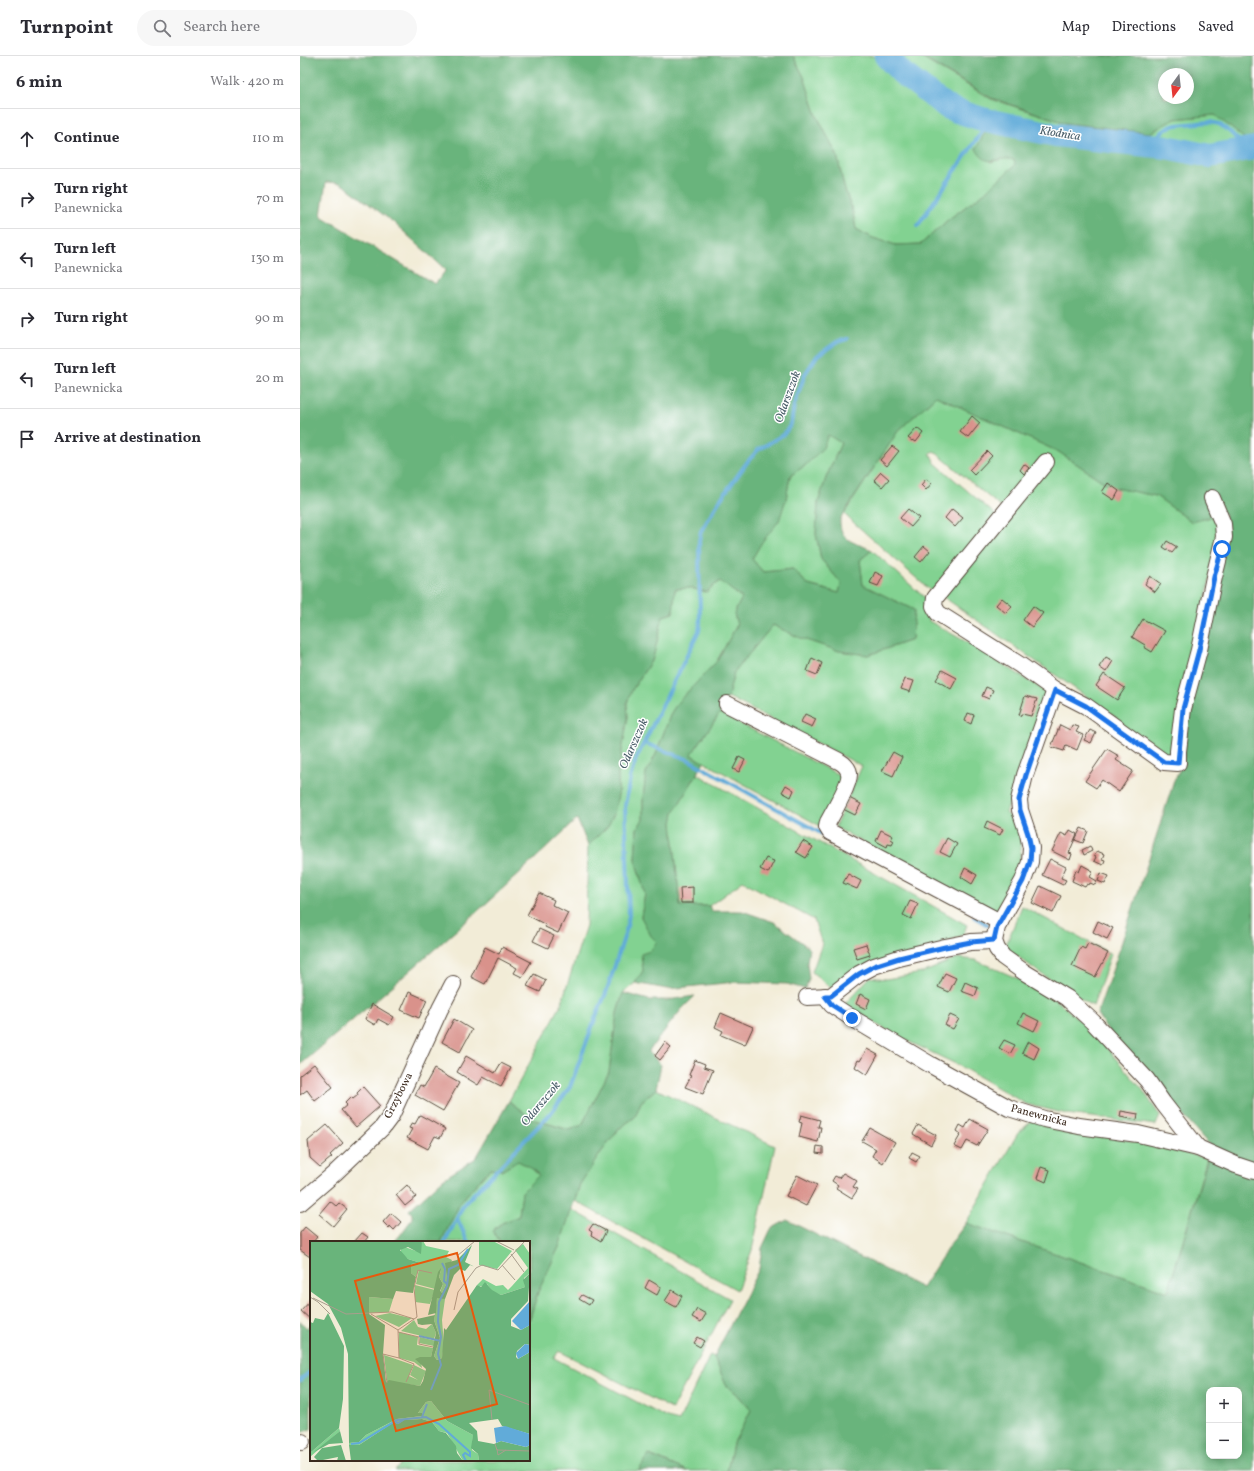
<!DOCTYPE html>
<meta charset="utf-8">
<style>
:root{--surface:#fff;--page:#f7f7f7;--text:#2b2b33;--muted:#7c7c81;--line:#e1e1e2}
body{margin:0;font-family:Vollkorn,serif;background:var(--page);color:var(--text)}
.controls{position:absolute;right:12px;bottom:12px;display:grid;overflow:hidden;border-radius:8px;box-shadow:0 2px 10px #0003}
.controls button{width:36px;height:36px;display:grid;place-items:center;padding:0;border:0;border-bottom:1px solid var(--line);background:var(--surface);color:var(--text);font:20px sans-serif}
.compass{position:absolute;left:858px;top:12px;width:36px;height:36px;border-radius:50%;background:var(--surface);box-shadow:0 2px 10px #0003;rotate:195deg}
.stop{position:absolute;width:12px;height:12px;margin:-9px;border:3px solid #1a73e8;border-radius:50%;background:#fff}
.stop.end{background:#1a73e8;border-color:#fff;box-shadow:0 1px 4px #0008}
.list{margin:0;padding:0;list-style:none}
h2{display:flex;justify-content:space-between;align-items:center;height:52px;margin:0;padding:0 16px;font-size:17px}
h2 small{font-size:13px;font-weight:400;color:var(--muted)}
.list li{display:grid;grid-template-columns:26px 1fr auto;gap:12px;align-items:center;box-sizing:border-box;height:60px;padding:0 16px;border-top:1px solid var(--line)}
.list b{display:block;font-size:15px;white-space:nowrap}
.list p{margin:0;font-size:13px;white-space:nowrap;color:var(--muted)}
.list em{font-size:13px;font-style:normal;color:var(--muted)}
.icon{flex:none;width:22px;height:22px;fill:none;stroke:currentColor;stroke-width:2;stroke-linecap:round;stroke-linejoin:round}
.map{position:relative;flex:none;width:954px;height:1415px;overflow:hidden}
header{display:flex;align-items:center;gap:24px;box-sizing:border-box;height:56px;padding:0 20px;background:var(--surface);border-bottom:1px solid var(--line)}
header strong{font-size:19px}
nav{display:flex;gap:22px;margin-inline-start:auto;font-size:14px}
.search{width:280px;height:36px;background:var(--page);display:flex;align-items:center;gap:10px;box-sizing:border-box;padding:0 14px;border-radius:22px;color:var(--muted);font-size:15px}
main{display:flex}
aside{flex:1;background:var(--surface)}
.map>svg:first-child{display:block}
.green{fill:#82d291;stroke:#5e7e58}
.forest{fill:#69b47b;stroke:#526f4c;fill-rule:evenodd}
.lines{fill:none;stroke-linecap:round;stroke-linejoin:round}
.stream{stroke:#61abd9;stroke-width:4}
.river{stroke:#61abd9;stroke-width:24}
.building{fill:#d9928b}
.minor-casing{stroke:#56473a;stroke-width:18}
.minor{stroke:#fff;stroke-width:16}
.route{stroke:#1a73e8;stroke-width:5}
.labels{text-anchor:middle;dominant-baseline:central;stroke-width:3;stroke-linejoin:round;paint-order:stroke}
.street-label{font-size:11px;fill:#3b2a1e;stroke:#fff}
.water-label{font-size:12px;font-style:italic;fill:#4a5e69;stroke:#fff}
.inset-river{fill:none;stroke:#61abd9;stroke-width:2}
.inset-road{fill:none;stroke:#a99e8d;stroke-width:1}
.view{fill:#e8590c;fill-opacity:0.15;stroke:#e8590c;stroke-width:2}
.inset-edge{fill:none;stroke:#3b2a1e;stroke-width:2}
</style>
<header>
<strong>Turnpoint</strong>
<div class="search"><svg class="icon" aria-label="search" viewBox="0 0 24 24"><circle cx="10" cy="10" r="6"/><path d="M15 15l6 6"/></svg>Search here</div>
<nav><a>Map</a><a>Directions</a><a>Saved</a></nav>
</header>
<main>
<aside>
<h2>6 min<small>Walk · 420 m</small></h2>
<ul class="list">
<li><svg class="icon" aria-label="ahead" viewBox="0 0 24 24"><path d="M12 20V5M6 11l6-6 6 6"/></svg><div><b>Continue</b></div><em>110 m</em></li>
<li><svg class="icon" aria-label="right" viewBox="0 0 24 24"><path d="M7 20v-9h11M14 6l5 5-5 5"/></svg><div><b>Turn right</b><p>Panewnicka</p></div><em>70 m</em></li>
<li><svg class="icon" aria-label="left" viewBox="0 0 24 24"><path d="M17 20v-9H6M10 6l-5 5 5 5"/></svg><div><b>Turn left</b><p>Panewnicka</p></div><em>130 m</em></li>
<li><svg class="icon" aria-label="right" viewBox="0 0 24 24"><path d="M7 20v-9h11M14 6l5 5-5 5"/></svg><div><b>Turn right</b></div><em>90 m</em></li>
<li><svg class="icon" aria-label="left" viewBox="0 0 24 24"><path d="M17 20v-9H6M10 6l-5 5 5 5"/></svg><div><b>Turn left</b><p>Panewnicka</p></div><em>20 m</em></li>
<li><svg class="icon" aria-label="arrive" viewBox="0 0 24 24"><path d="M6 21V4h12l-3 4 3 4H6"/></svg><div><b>Arrive at destination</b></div></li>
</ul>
</aside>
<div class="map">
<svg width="954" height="1415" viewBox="0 0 954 1415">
<rect width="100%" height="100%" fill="#fff"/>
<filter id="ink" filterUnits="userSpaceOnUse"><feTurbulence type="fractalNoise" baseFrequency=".025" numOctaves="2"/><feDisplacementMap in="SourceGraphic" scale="8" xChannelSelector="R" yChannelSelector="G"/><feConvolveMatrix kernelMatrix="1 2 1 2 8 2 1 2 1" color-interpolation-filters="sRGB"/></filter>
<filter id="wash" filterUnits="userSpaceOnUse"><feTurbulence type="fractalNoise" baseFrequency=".012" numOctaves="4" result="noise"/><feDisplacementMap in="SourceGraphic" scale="16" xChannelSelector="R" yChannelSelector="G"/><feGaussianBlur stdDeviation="0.9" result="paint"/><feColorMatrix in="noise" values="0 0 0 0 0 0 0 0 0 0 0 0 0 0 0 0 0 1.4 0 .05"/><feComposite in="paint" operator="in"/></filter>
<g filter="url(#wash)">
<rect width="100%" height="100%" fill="#f2ecd7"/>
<g class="green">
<polygon points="493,0 618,0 691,43 766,67 850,77 874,63 915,59 945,83 954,80 954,99 911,105 864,97 748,84 687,72 690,106 706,102 714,104 716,109 684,137 649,163 621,188 596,189 573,182 556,173 553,157 544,131 537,99 517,60 504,21"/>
<polygon points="636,340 759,396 811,431 856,440 892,466 915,460 920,474 873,699 869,702 823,671 820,664 642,540 703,453 634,395 630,397 635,407 697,460 633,537 544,458 598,375"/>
<polygon points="528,378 541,387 526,422 518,447 516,478 521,503 541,527 539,537 508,529 493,513 463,516 452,503 486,443 490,420 507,408"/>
<polygon points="572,494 625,542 629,565 679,593 748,637 706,757 716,765 721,775 720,803 718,819 695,858 535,771 562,710 428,641 434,616 473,569 500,582 539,595 568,599 612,584 614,554 563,529 560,504"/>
<polygon points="420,525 442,542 434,557 437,569 417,605 378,646 371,657 356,698 346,717 343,742 343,764 337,772 335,803 345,838 341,861 358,886 350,895 343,915 335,927 323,937 317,957 309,1016 282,1069 270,1074 232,1063 209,1045 261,949 286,869 288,790 308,770 318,739 318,717 328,661 327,647 332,634 353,602 363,560 373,557 375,533 389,532 406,536"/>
<polygon points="420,657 543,721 522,771 391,699"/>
<polygon points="397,718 667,869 664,877 659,881 531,932 512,916 522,888 514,864 443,825 409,850 380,850 372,767 374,756"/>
<polygon points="722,850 811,898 793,950 740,917 705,891"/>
<polygon points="658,902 675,904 719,923 754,942 792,975 842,1033 860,1060 856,1069 767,1058 726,1048 658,1009 595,979 544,949 570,921 586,923 622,917"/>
<polygon points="356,1033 475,1090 452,1194 437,1234 275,1145 280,1128 302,1095 320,1072 335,1061 341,1046"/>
<polygon points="734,1063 907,1102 868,1236 666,1167 718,1077"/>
<polygon points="218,1104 231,1112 239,1119 222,1136 219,1160 202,1167 192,1175 201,1186 141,1186 161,1145 190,1113 203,1114"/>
<polygon points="271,1153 430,1243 372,1353 259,1295 254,1302 367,1362 379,1365 410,1299 414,1301 426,1329 436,1337 451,1354 436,1383 434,1384 427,1415 387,1415 350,1399 339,1414 340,1415 95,1415 101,1407 98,1404 229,1404 229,1265 238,1236 259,1191"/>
</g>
<g class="forest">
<path d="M0 0H493L504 21 517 60 537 99 544 131 553 157 556 173 573 182 596 189 621 188 649 163 684 137 715 109 714 104C696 99 688 114 676 93L687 72 748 84 864 97 911 105 954 99V1415H427L434 1384 436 1383 451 1354 436 1337 426 1329 414 1301 459 1213 462 1192 471 1173 487 1164 622 1232 649 1190 666 1167 868 1236 911 1091 809 976 797 958 817 901 874 725 883 707 889 654 925 457 892 466 856 440 811 431 759 396 636 340 598 375 540 463C539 486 555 486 572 494L560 504 563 529 614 554 612 584 568 599 539 595 500 582 473 569 434 616 428 641 420 657 391 699 404 706 374 756 372 767 380 850H409L412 855H442L474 866 509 892 507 907 509 923 505 933 487 928 435 926 367 933 335 927 343 915 341 898 350 895 357 886 351 880 341 861 345 838 335 803 337 772 343 764V742L346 717 356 698 371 657 378 646 417 605 437 569 434 557 442 542 420 525 406 536 390 532 375 533 373 557 363 560 353 602 332 634 327 647 328 661 318 717V739L314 758 308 770 288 790 277 763C188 849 94 929 0 1009ZM26 126 40 127 49 133 93 166 146 214 135 228 21 160ZM528 379 541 387 526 422 518 447 516 478 521 503 541 527 539 537 508 529 493 513 463 516 452 503 462 486 479 465 486 443 490 420 507 408 523 392ZM909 1334H939V1400H909Z"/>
<path d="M619 0H954V80L945 83 915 59 874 63 850 77 766 67 691 42ZM864 18H888V42H864Z"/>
<polygon points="323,937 349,944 367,944 395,940 381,954 350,993 349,996 361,1009 356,1033 341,1046 335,1061 320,1072 302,1095 280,1128 259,1191 238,1236 229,1265 229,1186 201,1186 192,1175 202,1167 219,1160 222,1136 239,1119 231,1112 218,1105 203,1114 190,1113 161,1145 141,1186 95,1186 96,1181 98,1182 112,1163 112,1158 109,1154 143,1123 176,1102 209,1045 232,1063 269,1074 282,1069 309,1016 317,957"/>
<polygon points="0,1265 7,1272 11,1269 11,1373 0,1377"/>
<polygon points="349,1399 387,1415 340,1415 339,1414"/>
</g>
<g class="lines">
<g class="stream">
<polyline points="845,89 869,71 876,69 910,66 919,68 930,76 940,86 943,94"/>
<polyline points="618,169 681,77 686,64"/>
<polyline points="344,687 387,703 526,780"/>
<polyline points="674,861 688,869"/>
<polyline points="157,1162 168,1186"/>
<polyline points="145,1186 164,1148 250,1058 270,1031 296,960 306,937 326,875 329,859 325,750 330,722 336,703 399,575 400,566 399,485 401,475 420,444 448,405 458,394 484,378 491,368 494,349 505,318 517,300 537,286 547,283"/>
<polyline points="0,1324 11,1315"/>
</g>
<polyline class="river" points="586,0 602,17 647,51 657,55 682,63 756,79 866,91 910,100 954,92"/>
</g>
<g id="blocks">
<g class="building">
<polygon points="672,360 680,367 668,382 660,376"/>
<polygon points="617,372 623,377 616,386 613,384 612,385 608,382"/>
<polygon points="592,390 599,395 587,410 580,404"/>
<polygon points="687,395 692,400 674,419 669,414"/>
<polygon points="724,408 729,412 724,418 720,414"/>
<polygon points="581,416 589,423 582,431 574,424"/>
<polygon points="626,423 632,427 626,434 621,429"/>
<polygon points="808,427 819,435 814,444 802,436"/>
<polygon points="608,453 619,462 611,471 600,462"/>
<polygon points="652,453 663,462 655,471 645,462"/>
<polygon points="867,485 877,491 872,497 863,491"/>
<polygon points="624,490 630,495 621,506 615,501"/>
<polygon points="575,516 583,520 578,530 570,527"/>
<polygon points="850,520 861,528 855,536 845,528"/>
<polygon points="702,542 712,550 706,557 696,549"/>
<polygon points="733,550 743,557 732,571 723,564"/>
<polygon points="843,563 865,575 852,596 844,591 845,589 832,581"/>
<polygon points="806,601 813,605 806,616 799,611"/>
<polygon points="512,602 522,607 517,619 507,615"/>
<polygon points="642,614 657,622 651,633 636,624"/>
<polygon points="804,618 825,632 817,644 796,630"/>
<polygon points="605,623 614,625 610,636 601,633"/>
<polygon points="686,631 693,634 689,643 682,640"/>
<polygon points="725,640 737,643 731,660 722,658 721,660 719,659"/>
<polygon points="668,657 674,659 671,668 665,665"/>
<polygon points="505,658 516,663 512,671 501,666"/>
<polygon points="760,669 770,674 772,669 779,671 776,676 783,679 777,694 766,689 764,695 751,691"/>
<polygon points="790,674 796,677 791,687 784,684"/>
<polygon points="807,693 819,700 816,704 833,715 819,736 802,724 796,732 785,725"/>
<polygon points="593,696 602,701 593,720 582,715"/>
<polygon points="439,701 445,704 439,716 433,713"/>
<polygon points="486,729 494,734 491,741 482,736"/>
<polygon points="549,742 561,748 555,759 543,753"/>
<polygon points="687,765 703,773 700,779 684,772"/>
<polygon points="781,772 788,775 783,787 775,784"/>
<polygon points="581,774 593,780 591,783 594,785 592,789 588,788 587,791 576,785"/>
<polygon points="770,774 777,778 769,797 772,798 770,804 752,795 761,777 767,780"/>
<polygon points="647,782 657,788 650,801 640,796"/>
<polygon points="503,785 513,791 506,802 496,796"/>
<polygon points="790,790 792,795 784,799 782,794"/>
<polygon points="797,795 804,798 802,803 805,804 803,809 794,805 796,801 794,800"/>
<polygon points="466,802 474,805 468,817 460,813"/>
<polygon points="750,803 766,811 761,822 766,824 763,829 742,819"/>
<polygon points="782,809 793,815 790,821 797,825 795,829 790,827 789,829 787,828 785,831 772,825 776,814 779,816"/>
<polygon points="665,812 677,819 672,828 661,821"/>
<polygon points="801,817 809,820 805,828 798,825"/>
<polygon points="548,818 561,825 557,833 543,827"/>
<polygon points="740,830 761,840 753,857 732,847"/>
<polygon points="393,831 393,847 381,847 380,832"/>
<polygon points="239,837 254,844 252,849 268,857 258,877 245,871 246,869 227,859"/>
<polygon points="610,845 618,848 611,863 603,859"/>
<polygon points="798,865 813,872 807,883 793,876"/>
<polygon points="239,873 254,880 248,892 233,885"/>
<polygon points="788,887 808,897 795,921 772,910 781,891 785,893"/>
<polygon points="566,888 570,899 557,903 553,892"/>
<polygon points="185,891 199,898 202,891 231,906 222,921 214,917 217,912 198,902 185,928 171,921"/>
<polygon points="645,917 656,922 649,936 638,931"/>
<polygon points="234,918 246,924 240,936 227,930"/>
<polygon points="665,926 678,932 675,940 661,935"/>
<polygon points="109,936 127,944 119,962 101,954"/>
<polygon points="560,938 570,943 566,953 556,948"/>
<polygon points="72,948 94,961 89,969 78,963 75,969 65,963"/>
<polygon points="421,957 453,971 445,989 421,979 423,975 415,971"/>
<polygon points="723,957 739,965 734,975 718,967"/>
<polygon points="650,959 659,963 653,973 645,969"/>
<polygon points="154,963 172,974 160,996 142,986"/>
<polygon points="704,984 715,989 710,998 699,992"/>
<polygon points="728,985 739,992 734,1003 722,997"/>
<polygon points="365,986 371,991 360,1004 355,1000"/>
<polygon points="567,993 578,999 567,1019 555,1011 558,1004 560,1005"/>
<polygon points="166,1000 195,1017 201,1007 211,1012 201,1030 183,1021 178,1029 157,1016"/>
<polygon points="395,1004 405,1008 404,1011 413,1014 403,1038 385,1031 391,1020 389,1019"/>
<polygon points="14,1008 33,1031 15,1045 7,1034 0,1039 0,1019"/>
<polygon points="134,1013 159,1027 143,1055 115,1039 120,1029 124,1031"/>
<polygon points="63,1031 80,1050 56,1071 41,1054 47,1049 45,1047 51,1041 53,1043 58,1039 57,1037"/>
<polygon points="821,1055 838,1058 837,1064 820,1061"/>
<polygon points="120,1059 145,1073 140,1082 135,1080 128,1093 107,1082 112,1073 109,1072 112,1067 115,1068"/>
<polygon points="501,1059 520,1064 518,1071 521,1071 518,1086 499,1081 502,1067 499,1066"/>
<polygon points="670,1063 688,1073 677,1090 667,1085 662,1094 654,1090 661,1078 657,1075 660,1069 665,1072"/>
<polygon points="27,1069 43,1087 30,1099 32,1101 20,1111 10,1102 8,1085"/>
<polygon points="618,1069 636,1079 631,1089 613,1078"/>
<polygon points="570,1072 595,1086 583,1107 572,1100 576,1093 562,1085"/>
<polygon points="517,1090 523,1091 523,1098 516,1097"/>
<polygon points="612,1096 620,1100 616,1106 609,1102"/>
<polygon points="741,1111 750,1114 746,1126 737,1122"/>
<polygon points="543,1117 557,1125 553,1131 558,1133 552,1142 536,1132 538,1129 532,1125 535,1120 539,1122"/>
<polygon points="497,1119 517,1129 506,1150 486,1140"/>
<polygon points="107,1129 116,1141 105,1150 96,1139"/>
<polygon points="30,1145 36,1150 39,1147 47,1153 33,1170 19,1158"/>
<polygon points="91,1157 101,1166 94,1174 90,1170 89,1172 83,1166"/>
<polygon points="293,1168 306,1175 301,1185 291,1179 292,1176 289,1174"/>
<polygon points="5,1171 17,1181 13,1186 11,1186 10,1201 0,1194 0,1177"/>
<polygon points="62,1177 68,1181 64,1186 54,1186"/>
<polygon points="349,1224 361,1231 357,1239 345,1232"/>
<polygon points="372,1234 382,1240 376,1251 365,1245"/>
<polygon points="282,1239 292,1244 289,1249 279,1243"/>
<polygon points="11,1244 11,1264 1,1255"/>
<polygon points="397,1253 406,1258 401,1266 392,1261"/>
<polygon points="397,1281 404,1285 400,1291 393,1287"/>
</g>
</g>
</g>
<g filter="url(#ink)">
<use href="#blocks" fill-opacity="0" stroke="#56473a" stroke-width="1"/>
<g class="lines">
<g class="minor-casing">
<g id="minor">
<polyline points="746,406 635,542 634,550 638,557 720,609 755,634"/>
<path d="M427 648 539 705C544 708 548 711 549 717 551 725 533 757 528 766L527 771 530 776 700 866"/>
<polyline points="525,940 532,949 552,962 631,1009 709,1052 744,1063 779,1070 838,1078 898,1092 936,1109 954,1115"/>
<polyline points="507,941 531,940 559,918 574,910 599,902 645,891 671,886 694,885"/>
<polyline points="898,1092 863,1047 847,1024 793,966 767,942 724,916 703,901 697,893 694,885 697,871 723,825 730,806 731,792 728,778 720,754 719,744 725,719 755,634 786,650 864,706 878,707 878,695 883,653 899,594 914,521 924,481 923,468 912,442"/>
<polyline points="0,1147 35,1117 82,1072 91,1060 140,953 153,928"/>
<polyline points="0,1386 2,1386"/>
</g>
</g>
<use href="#minor" class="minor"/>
</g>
</g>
<g class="lines" filter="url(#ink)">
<polyline class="route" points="552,962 532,949 525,940 531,940 559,918 574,910 599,902 645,891 671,886 694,884 697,871 723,825 730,806 731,792 728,778 720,754 719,744 726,719 755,634 786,650 864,706 878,707 883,653 899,594 914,521 922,493"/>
</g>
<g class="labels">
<g class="street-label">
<text transform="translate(99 1040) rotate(-63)">Grzybowa</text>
<text transform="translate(739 1060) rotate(15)">Panewnicka</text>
</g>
<g class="water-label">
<text transform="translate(760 78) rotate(9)">Kłodnica</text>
<text transform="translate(488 341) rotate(-70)">Odarszczok</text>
<text transform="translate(334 688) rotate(-66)">Odarszczok</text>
<text transform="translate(241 1048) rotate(-50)">Odarszczok</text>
</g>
</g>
<g transform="translate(10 1185)">
<rect width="220" height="220" fill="#f2ecd7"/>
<path d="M113 0 116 5 139 10 136 16 142 19 137 31 138 40 132 52 130 51 133 43 129 36 131 28 125 48 106 43 109 28 106 36 101 32V23L111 22 98 18 91 12V7L95 6 106 10ZM169 0H183L202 10 187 28 169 24ZM213 3 220 13V32L214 37 215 46 191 54 182 50 177 43 169 46 167 44 173 38 186 45 193 44 198 49 202 45 218 27 205 9ZM105 44 125 49 120 63 105 61ZM59 56 83 58 79 71 59 72ZM132 56 135 58 132 79 134 104 132 117 127 119 124 115 130 97 124 79 127 57ZM80 72 96 76 102 77 89 86 65 75ZM104 79 108 86 116 88 122 83 126 92 124 98 91 90ZM89 91 108 96 107 104 123 107 121 116H110L112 127 104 121 89 117ZM110 96 126 100 124 105 109 102ZM74 114 103 124 99 135 108 139 100 134 104 124 116 130 110 145 77 140ZM121 160 137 180 163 194 162 209 168 213 169 220H153L137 192 129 190 122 181 112 178 95 179 88 183 84 181 49 204H39V202L49 201 56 194 87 178 112 175 108 172 116 161ZM29 187 30 190 0 216V212Z" fill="#82d291"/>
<path d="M0 0H112L111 13 98 6 90 9 98 18 111 22 101 23V32L106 36 103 52 86 50 83 58 59 56V73L75 84 73 113 76 141 79 139 110 145 113 140 116 128 105 118 110 116H121L126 92 122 83 112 84 108 83 107 78 125 74 124 79 130 97 124 115 127 119 132 117 134 87 136 89 167 44 171 46 175 41 182 49 191 54 215 46 213 39 220 32 218 60 201 78V85L211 89 220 84V104L215 103 207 110 206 116 208 118 220 111V193L192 185 188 178 159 182 167 190 168 200 184 203 191 200 216 206 220 204V220H169L168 213 161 207 163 194 137 180 121 160 116 161 108 172H112V175L87 178 56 194 49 201 39 202 38 113 31 87 18 63 0 50ZM162 4 155 21 165 26 160 24 155 30 150 28 144 34 135 58 127 57 126 72 118 74 128 31 131 27 129 36 133 43 130 50 132 52 138 40 135 22 147 19ZM18 72 34 105 33 158 29 187 0 212V81L3 82 5 77 14 79ZM112 178 122 181 129 190 136 192 146 205 147 212 153 220H41L39 204H49L84 181 88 183 94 179ZM30 190 33 202 19 203 4 211ZM31 204 36 220H27L28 216 8 220 4 216 12 207Z" fill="#69b47b"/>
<path d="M220 60V84L211 89 202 80ZM215 103 220 104V111L208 118 206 112ZM195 185 220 193V204L216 206 191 200 186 202 184 187Z" fill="#61abd9"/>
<path class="inset-river" d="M132 22 135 28 134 40 137 43M109 95 131 100M121 149 131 124 128 113 131 96 128 81 129 61 137 45 139 28 148 24 158 8M112 176 117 163M84 180 88 182 95 178M41 203 49 202 87 179 116 176 129 183 160 211V215L155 212 153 214 156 220"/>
<path class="inset-road" d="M186 0 204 9M201 13 214 31M147 15 165 0M192 24 205 39M0 56 8 61 20 73M3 57 36 73 82 71 104 78M144 69 148 51 166 27 172 24 188 29 215 0M61 73 88 89M88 89 107 76 104 47 108 29 122 32M88 91 109 96V103L123 106M89 117 104 123 96 141M77 142 73 113 89 117 88 89M182 179 179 149 220 164M185 203 187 209 220 210M187 208 188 214 196 209"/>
<path class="view" d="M147 12 187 163 86 190 45 40Z"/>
<rect width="220" height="220" class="inset-edge"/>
</g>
</svg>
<div class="controls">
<button>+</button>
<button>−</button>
</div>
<svg class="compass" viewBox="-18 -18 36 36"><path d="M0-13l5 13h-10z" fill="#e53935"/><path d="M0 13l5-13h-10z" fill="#7c7c81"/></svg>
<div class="stop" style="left:922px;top:493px"></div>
<div class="stop end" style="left:552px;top:962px"></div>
</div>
</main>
